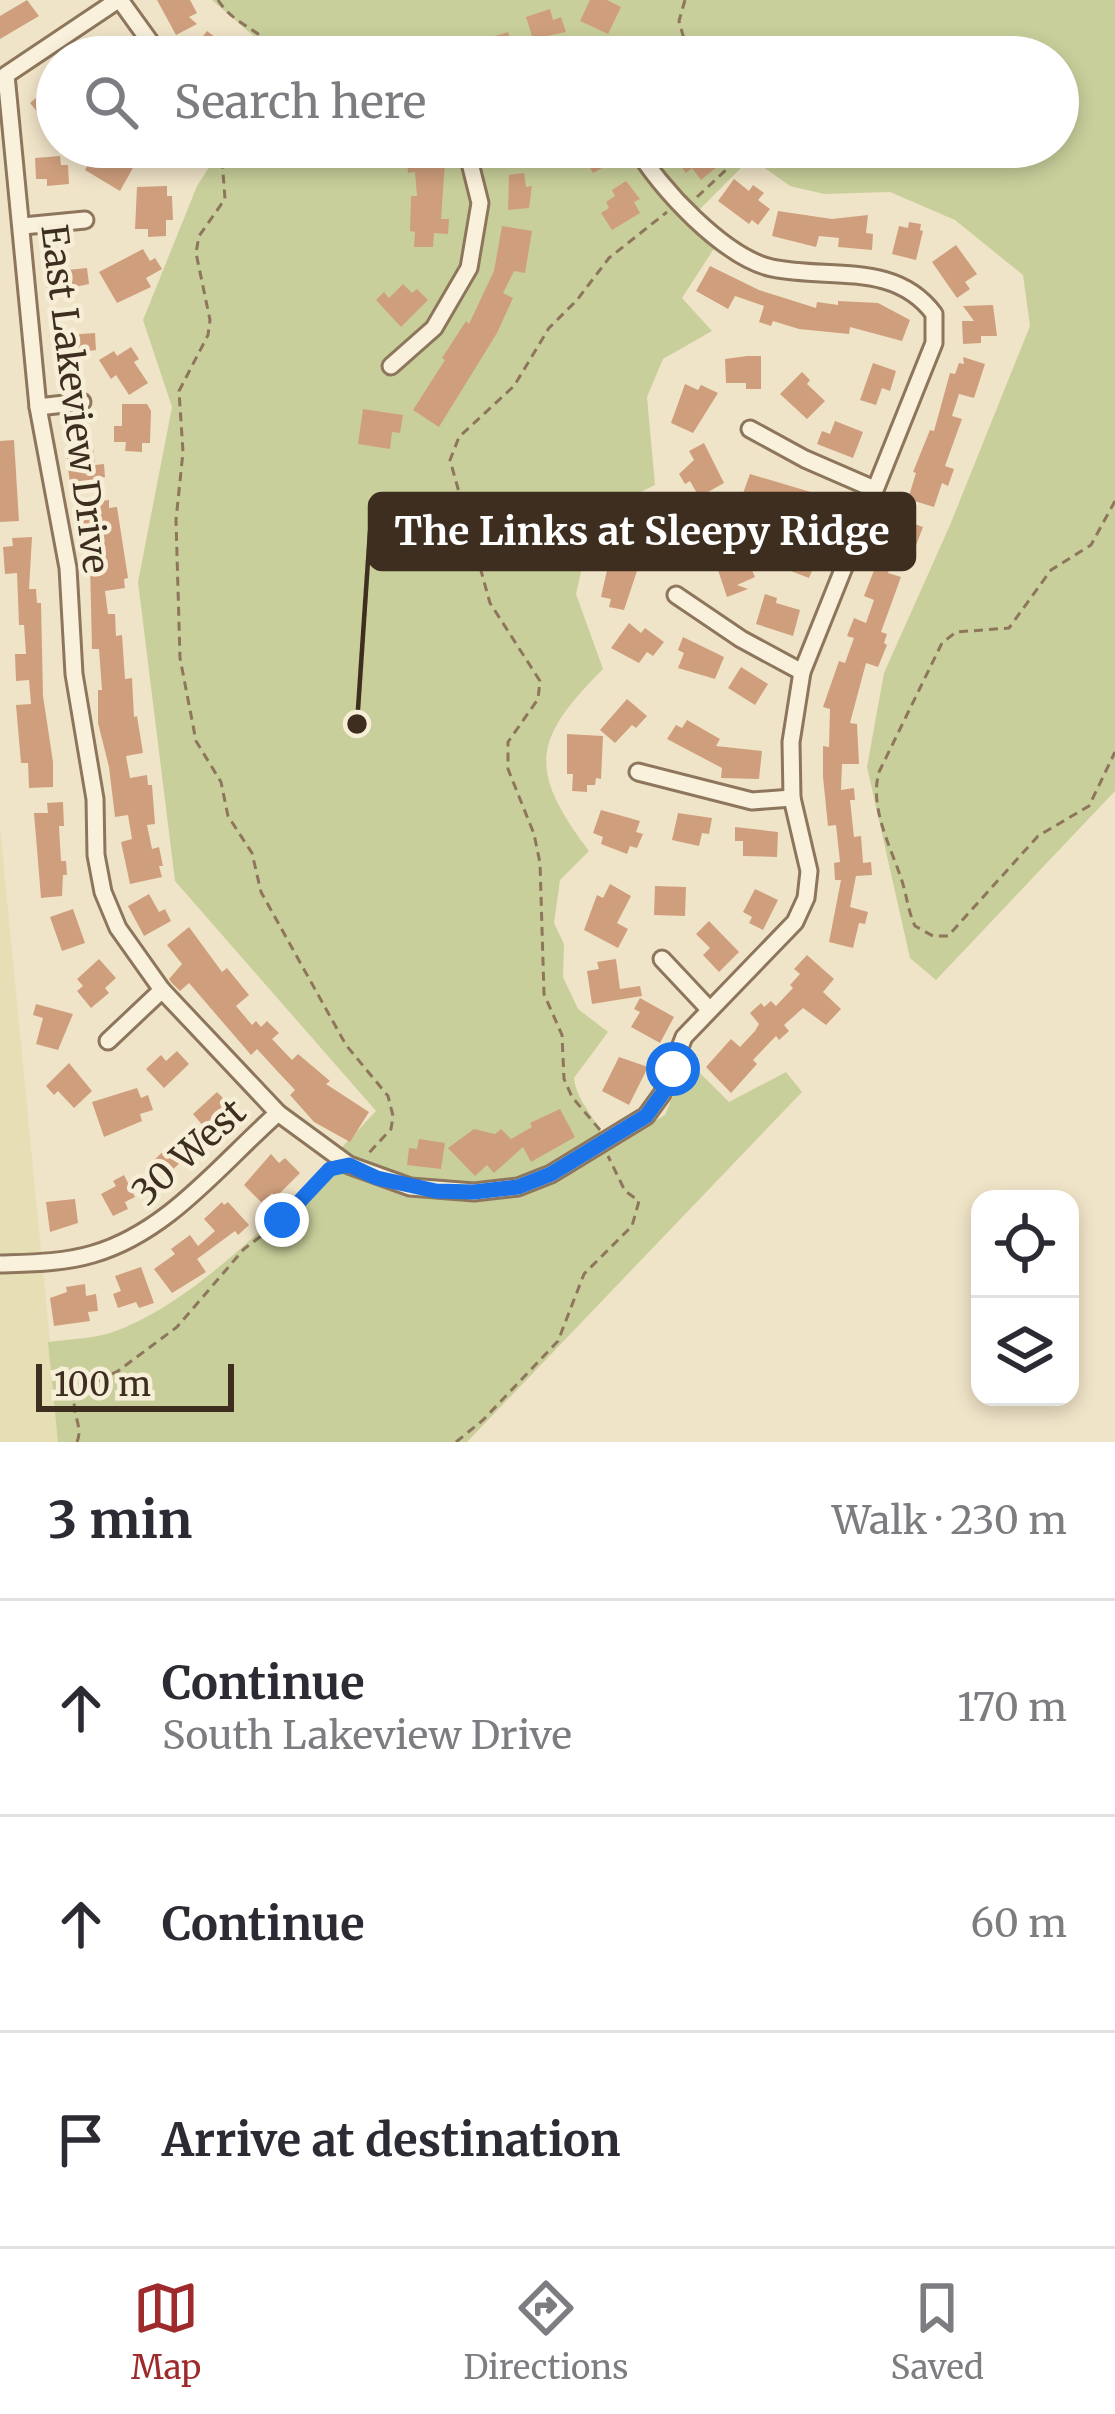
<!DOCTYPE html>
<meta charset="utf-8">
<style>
:root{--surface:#fff;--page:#f2f2f3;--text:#2b2b33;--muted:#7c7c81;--line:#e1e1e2;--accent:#9e2a2b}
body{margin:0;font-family:Merriweather,serif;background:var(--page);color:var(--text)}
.controls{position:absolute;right:36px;bottom:36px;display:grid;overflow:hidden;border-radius:24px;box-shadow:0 6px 18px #0003}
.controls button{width:108px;height:108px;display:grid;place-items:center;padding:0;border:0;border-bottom:3px solid var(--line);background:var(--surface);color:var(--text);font:60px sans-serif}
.scale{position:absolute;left:36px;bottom:30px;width:198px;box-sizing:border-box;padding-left:12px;border:6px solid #3d2e20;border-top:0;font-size:33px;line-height:42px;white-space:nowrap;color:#3d2e20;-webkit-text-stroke:9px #f7eed8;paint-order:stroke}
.stop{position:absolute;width:36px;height:36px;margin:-27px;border:9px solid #1a73e8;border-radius:50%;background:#fff}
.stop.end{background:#1a73e8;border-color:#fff;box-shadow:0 3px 12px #0008}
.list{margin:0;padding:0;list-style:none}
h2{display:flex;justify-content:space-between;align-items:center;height:156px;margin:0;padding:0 48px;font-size:51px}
h2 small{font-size:39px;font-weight:400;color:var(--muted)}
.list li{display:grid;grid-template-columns:78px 1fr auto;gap:36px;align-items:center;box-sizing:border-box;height:216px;padding:0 48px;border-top:3px solid var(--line)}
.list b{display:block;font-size:45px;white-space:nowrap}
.list p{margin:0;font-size:39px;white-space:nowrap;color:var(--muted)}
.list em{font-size:39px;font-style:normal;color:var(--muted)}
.icon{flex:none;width:66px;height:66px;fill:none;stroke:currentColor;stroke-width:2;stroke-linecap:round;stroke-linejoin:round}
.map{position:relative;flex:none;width:1115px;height:1442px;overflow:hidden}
.search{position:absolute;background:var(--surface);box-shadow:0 6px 18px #0003;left:36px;right:36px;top:36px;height:132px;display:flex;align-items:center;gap:30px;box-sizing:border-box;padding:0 42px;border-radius:66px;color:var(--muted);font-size:45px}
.sheet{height:804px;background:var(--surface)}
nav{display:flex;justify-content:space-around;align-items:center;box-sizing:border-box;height:168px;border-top:3px solid var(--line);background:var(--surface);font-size:33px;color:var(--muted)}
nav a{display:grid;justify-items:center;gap:6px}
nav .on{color:var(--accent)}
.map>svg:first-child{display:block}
.farmland{fill:#e6deb5}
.green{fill:#c9cf9b}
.building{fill:#cf9f7d}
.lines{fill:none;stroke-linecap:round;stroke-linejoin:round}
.minor-casing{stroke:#8d765c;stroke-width:21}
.path{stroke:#8d765c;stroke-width:3;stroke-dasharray:9 6;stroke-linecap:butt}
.minor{stroke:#faf1dc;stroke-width:15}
.route{stroke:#1a73e8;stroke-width:15}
.labels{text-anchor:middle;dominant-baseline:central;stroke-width:9;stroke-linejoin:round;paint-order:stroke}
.street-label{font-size:36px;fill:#3d2e20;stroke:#f7eed8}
.leader{fill:none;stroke:#3d2e20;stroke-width:4.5}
.callout-dot{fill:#3d2e20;stroke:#f7eed8;stroke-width:4.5}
.callout{fill:#3d2e20;stroke:#3d2e20;stroke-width:4.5}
.callout-label{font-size:39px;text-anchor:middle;font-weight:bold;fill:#fff}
</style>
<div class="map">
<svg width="1115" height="1442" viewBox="0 0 1115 1442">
<rect width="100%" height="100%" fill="#f0e4c8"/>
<polygon class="farmland" points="0,827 41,1251 60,1442 0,1442"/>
<path class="green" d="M212 0H1115V791L936 980 910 958 867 767 884 673 950 525 1030 326 1023 275 955 220 890 192 824 194 790 186 751 158 685 224 715 247 682 298 712 331 663 359 647 397 655 485 631 497 585 554 576 594 603 669C532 740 528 770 589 851L560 880 554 923 564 944 563 977 578 1009 608 1032 574 1078C577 1105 602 1122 607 1149L665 1115 687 1060 729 1102 786 1072 802 1092 467 1442H58L48 1342C69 1339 93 1339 113 1332 208 1298 307 1184 376 1111L175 881 138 582 172 407 143 320 197 186 222 147H1058V57H246L257 39Z"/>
<g class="building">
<polygon points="27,0 39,16 0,39 0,16"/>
<polygon points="157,0 190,0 197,13 189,17 197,24 176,35"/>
<polygon points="590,0 607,0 621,7 608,34 580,21"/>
<polygon points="550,9 553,20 561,17 566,32 533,39 526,17"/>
<polygon points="207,31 241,57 187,57"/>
<polygon points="508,32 514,50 492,57 471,57 467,45"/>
<polygon points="635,39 639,45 649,39 660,57 619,57 626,53 622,46"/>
<polygon points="57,70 57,112 46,122 30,103 48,88 43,81"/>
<polygon points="170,147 204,147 193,163"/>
<polygon points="412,147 434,147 438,149 439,162 445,162 441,219 449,219 448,234 434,233 433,247 414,247 415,232 410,231 411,196 417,196 415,172 408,173 407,159 413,158"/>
<polygon points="587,147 607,147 615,161 593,173 580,151"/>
<polygon points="681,147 713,147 724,161 701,180 692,168 686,173 677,161 686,153"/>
<polygon points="106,149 134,166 120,191 85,170 93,156 100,160"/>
<polygon points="60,156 61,165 68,165 69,184 47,186 47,179 36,179 35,158"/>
<polygon points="524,173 526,187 532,186 529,208 508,210 509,175"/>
<polygon points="734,179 749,191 753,185 764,193 758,200 770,209 758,225 752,220 749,224 718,201"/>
<polygon points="626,181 640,199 634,202 640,213 612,230 601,213 609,208 606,202 615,196 612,190"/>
<polygon points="167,186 167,196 172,196 173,220 166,220 166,236 148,237 148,229 135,229 137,187"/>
<polygon points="778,211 832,219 868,215 866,233 873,234 872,250 838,247 839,238 819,236 816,247 772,236"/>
<polygon points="909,222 921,224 920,230 923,231 916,260 892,254 899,226 908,228"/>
<polygon points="502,226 532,231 525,273 514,271 503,293 513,298 497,333 439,427 413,410 445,360 442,358 466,321 469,324 494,271"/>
<polygon points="956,245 977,274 965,282 970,289 957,298 932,262"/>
<polygon points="143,249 150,261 155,258 162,269 146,278 151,287 117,303 99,272"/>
<polygon points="66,258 67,270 87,268 89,284 47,293 45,260"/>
<polygon points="710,266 759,290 816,308 817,302 838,305 838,301 878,303 910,320 902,341 850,327 849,334 799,329 773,321 771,326 759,322 764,306 735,296 728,309 696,291"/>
<polygon points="403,284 412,293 417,289 428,300 401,327 376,300 384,292 389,298"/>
<polygon points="993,305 997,336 981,336 981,343 963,344 962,321 974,321 963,306"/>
<polygon points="95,333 96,350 54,356 52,336"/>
<polygon points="131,347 139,359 134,362 148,383 129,395 116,375 111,379 99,360 114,351 117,356"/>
<polygon points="747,356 761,356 761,389 746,389 746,383 726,383 725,359"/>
<polygon points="963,357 985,364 974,398 959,394 952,416 962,419 945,466 954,469 948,486 942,483 934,507 908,499 916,473 913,472 930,430 934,431 950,373 955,374 959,363 964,364"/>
<polygon points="873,363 896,371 890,391 882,388 876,405 860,400"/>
<polygon points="802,372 810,380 807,384 825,401 807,419 780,394"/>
<polygon points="685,384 698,390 701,385 718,393 693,433 671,423"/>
<polygon points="122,404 147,404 151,411 150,443 142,443 142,452 125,451 126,442 114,442 114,426 122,426"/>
<polygon points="363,409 403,415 400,433 392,432 390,449 358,444"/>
<polygon points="835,421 863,432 853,458 817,444 822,431 830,434"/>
<polygon points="14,440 19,521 0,522 0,441"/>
<polygon points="704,443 724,483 699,497 690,481 685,484 679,474 694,460 689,451"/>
<polygon points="93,448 95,465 104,464 105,477 97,478 98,488 71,491 66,451"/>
<polygon points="750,474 844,502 836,525 816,518 813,523 802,519 807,504 784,495 777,515 766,511 768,505 742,496"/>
<polygon points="109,500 109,508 117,507 128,578 124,579 125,588 105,591 108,614 115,614 116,636 122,635 125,679 132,678 134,717 137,716 143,753 126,756 130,778 147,775 148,785 152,785 155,824 147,825 152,849 159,847 163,866 159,866 162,877 130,884 121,842 132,839 128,815 115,817 109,767 98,723 98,690 102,690 99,649 92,649 90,564 85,526 81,527 79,512 92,510 91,502"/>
<polygon points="898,509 910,513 907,521 923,527 912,556 896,550 888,573 901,577 881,632 887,634 884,643 887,645 878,667 866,663 850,723 857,724 859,764 842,764 841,790 854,788 855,800 850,800 854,837 861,836 863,863 871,862 872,875 856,876 850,907 868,912 865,924 859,923 853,948 829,942 841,880 835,880 834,863 840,862 836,825 828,826 823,777 823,746 829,747 830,709 823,707 839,661 845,663 854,638 847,636 854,618 866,623 874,600 864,596"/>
<polygon points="32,537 29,589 36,589 37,603 41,603 43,696 53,762 53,787 29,788 28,763 21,763 16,705 31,704 29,680 16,681 15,654 26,654 24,625 19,625 17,573 5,574 3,547 13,546 12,538"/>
<polygon points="793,540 825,552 821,563 816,561 809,578 783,568"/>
<polygon points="739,541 755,577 737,585 748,589 727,597 712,552"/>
<polygon points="609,561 638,568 624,610 609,607 611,599 601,597"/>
<polygon points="765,594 777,598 776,603 800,610 793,636 756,624"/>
<polygon points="629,623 641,633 645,628 664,642 653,656 647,652 639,663 611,648"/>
<polygon points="683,637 724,657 715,679 678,668 684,653 678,650"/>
<polygon points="741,667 768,684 755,705 728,688"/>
<polygon points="627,699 647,716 636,728 632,725 615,743 600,730"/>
<polygon points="687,720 720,739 716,746 762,751 759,779 721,778 722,768 667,739 676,725 682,728"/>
<polygon points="567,734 603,736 601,779 596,778 595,785 587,785 587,792 572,791 573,774 567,774"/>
<polygon points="63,802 64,826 59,826 61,861 66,861 67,875 63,875 62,896 41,898 34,813 48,813 47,803"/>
<polygon points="601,810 640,821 636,832 643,834 637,848 630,846 627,854 601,844 603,837 593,833"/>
<polygon points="678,813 712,818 709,834 702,833 699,846 672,840"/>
<polygon points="735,827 778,832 777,857 743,856 743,841 735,841"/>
<polygon points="610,884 631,896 617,923 628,929 618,948 584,930 597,895 603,898"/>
<polygon points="655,886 686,887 685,916 654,915"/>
<polygon points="755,889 778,900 763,930 749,923 752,917 743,912"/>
<polygon points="149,894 159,912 165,909 171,921 144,936 128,906"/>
<polygon points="73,909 85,943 62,951 50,917"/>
<polygon points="709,921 739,952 719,972 703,955 710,948 696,934"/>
<polygon points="189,927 222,972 227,968 249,995 236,1006 252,1025 256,1021 261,1027 267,1021 279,1033 272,1039 292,1060 298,1054 330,1081 326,1084 369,1112 350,1142 314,1122 290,1095 295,1090 279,1073 257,1049 251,1055 189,983 180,991 171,982 169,979 182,964 167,945"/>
<polygon points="807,955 834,979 823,992 841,1009 826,1025 803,1008 784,1025 789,1031 779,1040 776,1036 753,1060 757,1064 731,1093 706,1067 731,1039 740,1047 755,1031 759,1024 750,1013 761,1003 764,1007 771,1001 776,1006 793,988 790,985 800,974 794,969"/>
<polygon points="99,959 116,978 105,988 109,993 91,1008 77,991 83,986 77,979"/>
<polygon points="616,959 620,989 640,986 642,996 592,1004 587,971 599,969 597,962"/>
<polygon points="640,998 674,1017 660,1043 631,1027 640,1012 634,1009"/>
<polygon points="36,1004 73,1014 58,1050 36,1044 43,1018 33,1015"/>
<polygon points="177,1051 189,1064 164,1088 146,1069 161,1055 166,1061"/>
<polygon points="619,1057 648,1067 629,1105 602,1091"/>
<polygon points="69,1063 92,1091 74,1108 58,1091 54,1095 46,1086"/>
<polygon points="137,1088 141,1098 148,1095 153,1110 140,1114 142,1121 104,1137 92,1102"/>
<polygon points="217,1092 228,1103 222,1108 230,1117 211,1135 193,1114"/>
<polygon points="560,1109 575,1137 531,1162 523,1147 494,1173 487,1165 475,1176 448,1148 474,1129 495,1134 501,1129 511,1139 532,1127 530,1123"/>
<polygon points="419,1139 445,1143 441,1169 407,1165 409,1148 417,1149"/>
<polygon points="173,1142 187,1156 166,1176 152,1162"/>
<polygon points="271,1154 279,1163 285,1158 300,1173 276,1197 272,1193 262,1203 244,1185"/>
<polygon points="124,1175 135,1197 125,1202 128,1209 113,1216 101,1194 116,1186 113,1181"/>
<polygon points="75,1199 78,1223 50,1232 46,1202"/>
<polygon points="222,1202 224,1205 228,1202 249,1225 238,1235 235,1231 197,1259 206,1272 172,1293 154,1269 175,1254 171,1249 190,1235 198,1246 215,1231 204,1219"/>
<polygon points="141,1267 154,1303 139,1308 136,1302 118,1308 113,1294 121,1291 115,1276"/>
<polygon points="85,1284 86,1296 96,1294 98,1311 88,1312 90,1321 54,1326 50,1298 67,1292 66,1287"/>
</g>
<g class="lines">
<g class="minor-casing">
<g id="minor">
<path d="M118 0 6 75 38 407 68 568 74 674 95 799 96 855 103 892 118 928 162 990 278 1113 349 1165 410 1187 474 1192 518 1187 551 1174 646 1116 662 1094 684 1037 795 922 806 898 809 871 792 798 791 742 802 672 934 343V314C895 261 829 280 772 268 725 258 658 187 636 147"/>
<polyline points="120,0 161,57"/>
<polyline points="23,226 85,220"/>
<polyline points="391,366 434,328 469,268 480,203 466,147"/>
<polyline points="38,407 82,402"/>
<polyline points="750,429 805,459 874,489"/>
<polyline points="676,595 741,639 802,672"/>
<polyline points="638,772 752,801 792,798"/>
<polyline points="662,959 708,1008"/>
<polyline points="108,1041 162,990"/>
<path d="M0 1264C31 1263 63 1263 93 1254 169 1232 221 1163 278 1113"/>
</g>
</g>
<g class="path">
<path d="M218 0C235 27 264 29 280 57"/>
<polyline points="685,0 679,21 689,57"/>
<polyline points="230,147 222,159 225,199 199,236 196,253 210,320 208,335 179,391 183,452 176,520 180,658 196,741 221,782 228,816 252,853 261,892 346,1045 388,1096 393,1116 391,1129 367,1155"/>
<polyline points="697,197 743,154 745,147"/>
<path d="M1115 501 1091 545 1051 570 1009 628 956 632 942 643 879 772C869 808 891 847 902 881 907 897 908 911 915 926L933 936H948L1038 836 1089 806 1115 752"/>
<polyline points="600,1130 572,1097 564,1079 562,1035 544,994 540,863 534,834 508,769 508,742 538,699 540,681 490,603 450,460 459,437 514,386 549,328 577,300 609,258 667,212"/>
<path d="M77 1442C85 1423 65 1408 80 1390L118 1371 177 1327 244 1249 282 1220 331 1169"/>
<polyline points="456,1442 483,1420 558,1341 584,1274 632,1226 639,1201 625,1191 608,1156"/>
</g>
<use href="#minor" class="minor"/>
</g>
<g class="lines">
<polyline class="route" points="282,1220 330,1169 349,1165 377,1178 436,1191 474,1192 518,1187 551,1174 646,1116 662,1094 673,1069"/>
</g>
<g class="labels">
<g class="street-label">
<text transform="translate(75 399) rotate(83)">East Lakeview Drive</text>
<text transform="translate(189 1152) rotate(-42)">30 West</text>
</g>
</g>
<path class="leader" d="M357 724L370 531"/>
<circle class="callout-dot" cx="357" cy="724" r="12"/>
<rect class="callout" x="370" y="494" width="544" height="75" rx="12"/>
<g class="callout-label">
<text x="642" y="545">The Links at Sleepy Ridge</text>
</g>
</svg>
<div class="controls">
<button><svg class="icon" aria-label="locate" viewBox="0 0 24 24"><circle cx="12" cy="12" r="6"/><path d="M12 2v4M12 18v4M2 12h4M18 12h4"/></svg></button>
<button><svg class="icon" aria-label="layers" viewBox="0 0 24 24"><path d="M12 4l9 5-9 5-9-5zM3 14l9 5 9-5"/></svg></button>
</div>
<div class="scale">100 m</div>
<div class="stop" style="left:673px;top:1069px"></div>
<div class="stop end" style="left:282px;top:1220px"></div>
<div class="search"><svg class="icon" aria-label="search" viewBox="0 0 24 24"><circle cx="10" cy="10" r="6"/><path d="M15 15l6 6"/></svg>Search here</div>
</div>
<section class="sheet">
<h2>3 min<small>Walk · 230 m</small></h2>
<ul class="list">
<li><svg class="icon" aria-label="ahead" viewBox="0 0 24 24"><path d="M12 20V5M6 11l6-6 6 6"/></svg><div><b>Continue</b><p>South Lakeview Drive</p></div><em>170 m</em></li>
<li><svg class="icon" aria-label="ahead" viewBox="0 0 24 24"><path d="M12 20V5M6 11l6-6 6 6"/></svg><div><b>Continue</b></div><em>60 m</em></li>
<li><svg class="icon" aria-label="arrive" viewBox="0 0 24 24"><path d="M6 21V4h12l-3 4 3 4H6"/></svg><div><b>Arrive at destination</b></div></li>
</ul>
</section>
<nav>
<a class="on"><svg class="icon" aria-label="map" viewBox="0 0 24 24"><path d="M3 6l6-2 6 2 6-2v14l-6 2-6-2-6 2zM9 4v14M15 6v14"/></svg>Map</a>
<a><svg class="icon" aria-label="directions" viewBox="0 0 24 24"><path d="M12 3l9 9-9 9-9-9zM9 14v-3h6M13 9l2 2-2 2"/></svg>Directions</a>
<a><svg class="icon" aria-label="saved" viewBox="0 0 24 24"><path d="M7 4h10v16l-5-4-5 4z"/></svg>Saved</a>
</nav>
